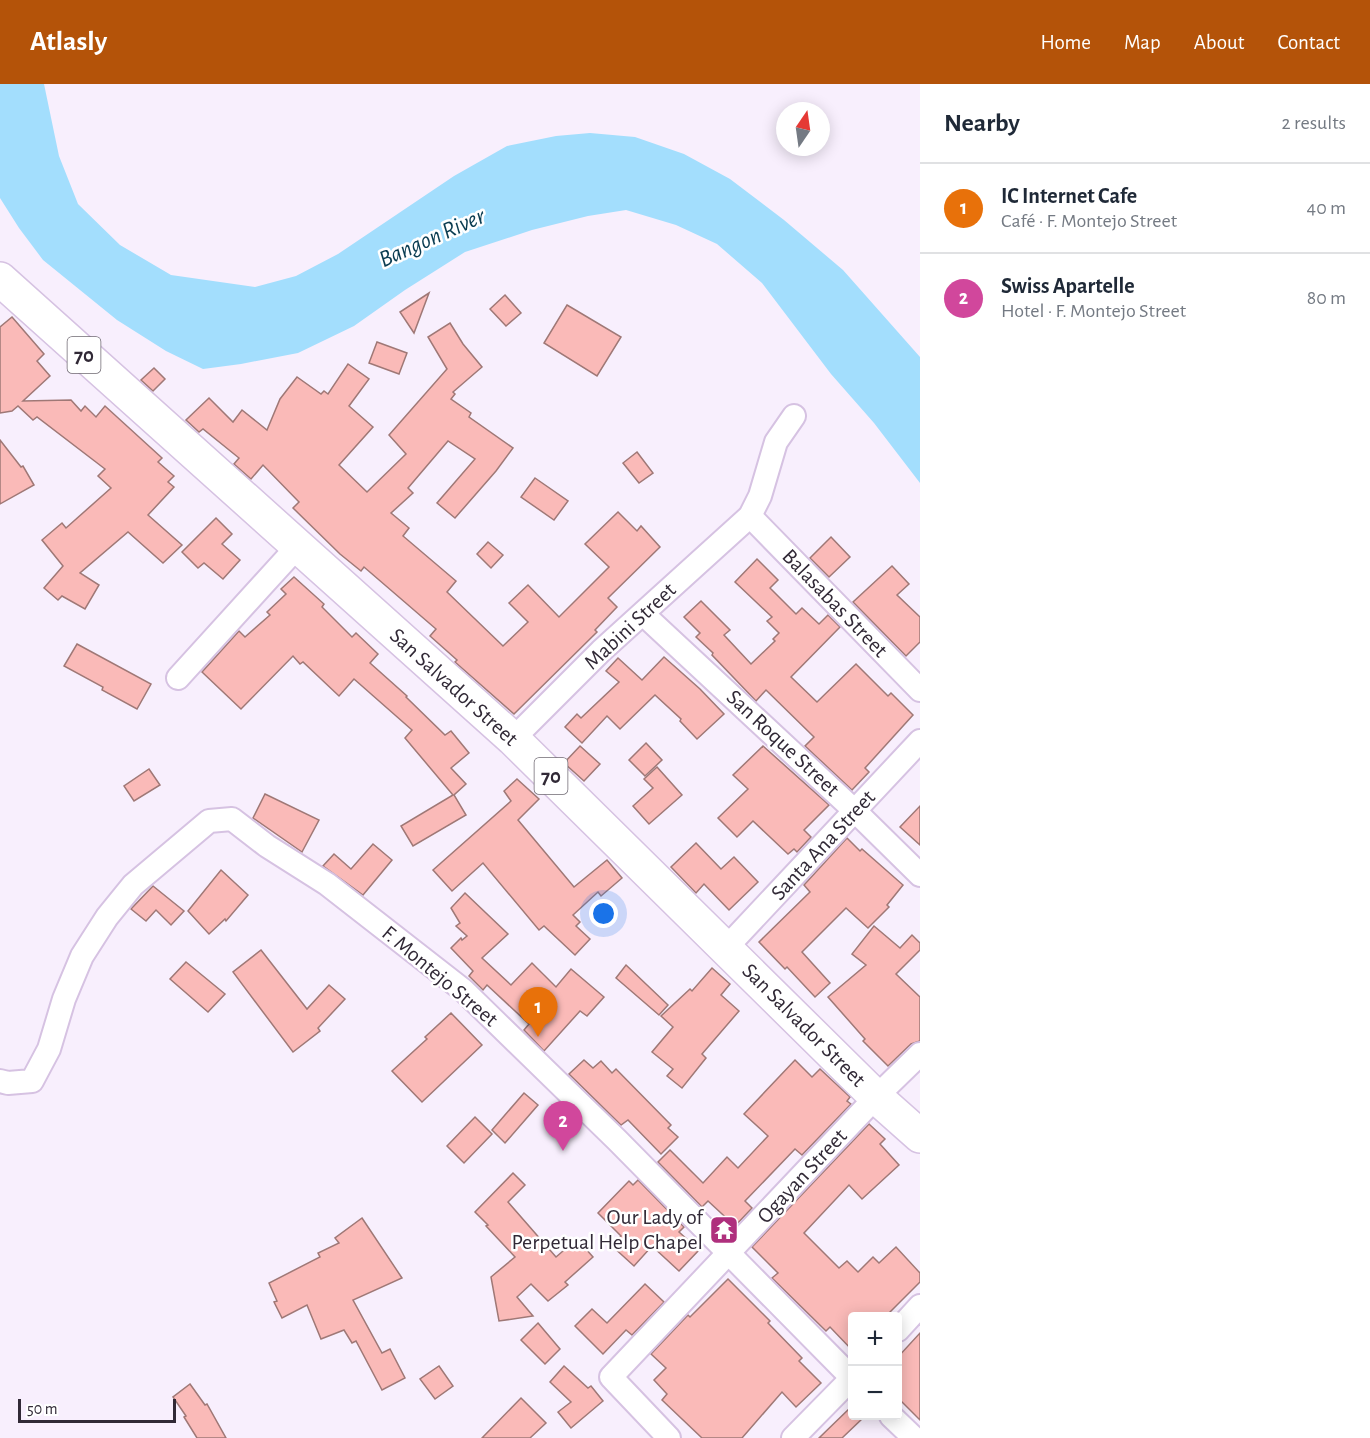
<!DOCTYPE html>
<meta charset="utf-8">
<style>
:root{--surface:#fff;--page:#f6f6f7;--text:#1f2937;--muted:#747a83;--line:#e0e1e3;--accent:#b45309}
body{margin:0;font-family:"Alegreya Sans",sans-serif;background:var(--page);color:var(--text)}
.controls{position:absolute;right:18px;bottom:18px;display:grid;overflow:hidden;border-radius:6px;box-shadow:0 3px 15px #0003}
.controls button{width:54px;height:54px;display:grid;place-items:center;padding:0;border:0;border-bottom:2px solid var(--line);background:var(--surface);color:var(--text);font:30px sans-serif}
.compass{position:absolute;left:776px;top:18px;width:54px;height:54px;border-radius:50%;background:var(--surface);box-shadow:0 3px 15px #0003;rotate:13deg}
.scale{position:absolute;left:18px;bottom:15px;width:158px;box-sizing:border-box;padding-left:6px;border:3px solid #312936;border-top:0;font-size:16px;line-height:21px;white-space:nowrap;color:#312936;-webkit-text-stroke:4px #fff;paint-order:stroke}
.you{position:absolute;left:604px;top:830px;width:21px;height:21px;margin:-15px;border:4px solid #fff;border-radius:50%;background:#1a73e8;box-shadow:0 0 0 9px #1a73e833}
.badge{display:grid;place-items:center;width:39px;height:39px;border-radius:50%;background:var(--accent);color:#fff;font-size:20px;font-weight:700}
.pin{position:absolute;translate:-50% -50px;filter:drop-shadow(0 2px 3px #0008)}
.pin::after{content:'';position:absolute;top:32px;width:21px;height:18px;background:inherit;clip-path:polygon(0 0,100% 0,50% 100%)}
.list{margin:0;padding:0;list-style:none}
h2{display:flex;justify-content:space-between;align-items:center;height:78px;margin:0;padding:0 24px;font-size:26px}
h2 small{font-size:20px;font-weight:400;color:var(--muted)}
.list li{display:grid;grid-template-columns:39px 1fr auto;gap:18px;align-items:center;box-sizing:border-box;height:90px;padding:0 24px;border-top:2px solid var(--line)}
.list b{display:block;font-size:22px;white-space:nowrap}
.list p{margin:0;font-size:20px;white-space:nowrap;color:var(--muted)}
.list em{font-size:20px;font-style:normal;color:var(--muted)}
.map{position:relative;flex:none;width:920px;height:1354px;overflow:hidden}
header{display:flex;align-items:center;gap:36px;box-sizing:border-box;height:84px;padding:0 30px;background:var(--accent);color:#fff}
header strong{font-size:28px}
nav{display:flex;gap:33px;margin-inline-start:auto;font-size:21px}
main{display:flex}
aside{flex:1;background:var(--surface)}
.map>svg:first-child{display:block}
.water{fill:#a3defd}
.building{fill:#fabab8;stroke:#9f7876;stroke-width:1.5}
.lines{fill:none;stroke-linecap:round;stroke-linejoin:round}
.street-casing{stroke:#d6c2e2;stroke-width:26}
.highway-casing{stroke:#d6c2e2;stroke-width:36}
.street{stroke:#fff;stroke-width:22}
.highway{stroke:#fff;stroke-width:33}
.labels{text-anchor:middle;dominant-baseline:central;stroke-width:5;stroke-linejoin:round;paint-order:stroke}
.shield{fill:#fff;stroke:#6f6972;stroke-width:1.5}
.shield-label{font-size:21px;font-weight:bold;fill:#312936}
.street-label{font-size:22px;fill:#312936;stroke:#fff}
.poi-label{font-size:22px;fill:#312936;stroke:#fff;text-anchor:end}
.water-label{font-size:24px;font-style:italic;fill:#093c51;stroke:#fff}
</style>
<header>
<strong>Atlasly</strong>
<nav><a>Home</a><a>Map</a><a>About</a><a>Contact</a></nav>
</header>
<main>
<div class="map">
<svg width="920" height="1354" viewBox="0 0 920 1354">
<rect width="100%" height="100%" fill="#f8effd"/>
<polygon class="water" points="0,0 44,0 59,72 78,120 120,161 171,191 255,203 296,192 338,170 454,92 507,62 556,52 590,49 635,53 684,70 730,95 784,136 843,186 920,273 920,399 874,339 831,290 762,199 717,160 676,141 626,126 588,132 532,146 465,168 405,206 354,242 298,269 241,280 203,285 166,267 117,236 43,176 19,144 0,114"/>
<g class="building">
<polygon points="429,209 414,249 400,228"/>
<polygon points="505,211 521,229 506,242 490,225"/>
<polygon points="567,221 621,253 597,292 544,259"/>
<polygon points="12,233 44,270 37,277 50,292 23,317 71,316 81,327 85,322 96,333 105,322 162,374 158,378 174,392 168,398 174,403 148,431 182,461 163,479 128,448 80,489 99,501 85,525 62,512 58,516 44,504 63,482 42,456 62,439 66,444 111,404 98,392 105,385 37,333 33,336 18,322 12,327 0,329 0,243"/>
<polygon points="450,239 463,260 482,283 453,308 455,310 451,315 471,329 469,333 513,364 496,387 455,434 437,419 475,375 448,357 408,404 413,409 391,429 409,444 403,452 456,497 447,508 503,562 528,538 509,519 528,501 559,533 609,483 585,460 618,428 637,447 641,442 660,463 608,514 617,523 595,546 597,548 514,630 455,578 457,576 430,552 436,545 364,483 361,487 340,470 293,424 299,418 263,381 251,395 234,380 239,374 203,345 199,348 186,336 209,314 233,338 242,326 267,346 280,315 297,293 321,310 324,307 328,310 348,280 369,295 349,322 373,343 339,381 367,408 406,370 389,351 447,285 428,253"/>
<polygon points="377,258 407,269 399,290 369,279"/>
<polygon points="154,284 165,295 153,307 141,296"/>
<polygon points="0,356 21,383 23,382 34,401 0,420"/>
<polygon points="637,368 653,389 639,399 623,379"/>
<polygon points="535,394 568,417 554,436 521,413"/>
<polygon points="216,434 232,450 222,460 240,476 223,495 204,479 198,484 182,468"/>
<polygon points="831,453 850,473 829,493 810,474"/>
<polygon points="488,458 503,471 491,484 477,470"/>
<polygon points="757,475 778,496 770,504 796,530 802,524 819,540 828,531 840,543 791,593 817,618 856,580 888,612 891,609 913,631 865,684 869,688 852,706 805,662 814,653 766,606 756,617 712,571 713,569 696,553 700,549 684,533 701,517 730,546 724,551 751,580 775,557 773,555 779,549 767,537 772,533 735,498"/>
<polygon points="892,482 909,500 897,511 920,533 920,558 906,572 853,518"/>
<polygon points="294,493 324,520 322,523 352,553 356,549 378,570 370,579 407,612 406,613 445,651 451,647 469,669 451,684 466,700 454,711 466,731 413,762 401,742 453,711 405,654 412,646 354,595 339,612 303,578 300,580 293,572 241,625 202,588 239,547 245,553 270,531 267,528 286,510 281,505"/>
<polygon points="77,560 151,600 137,625 102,606 103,603 64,582"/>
<polygon points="664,573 700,605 724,630 697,655 680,637 681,635 655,611 620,645 607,632 582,659 565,643 577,630 581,634 619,598 606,587 618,574 642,596"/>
<polygon points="646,659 662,676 645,692 629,676"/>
<polygon points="580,662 600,680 584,697 564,679"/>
<polygon points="763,662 829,721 804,746 811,753 797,768 794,765 788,770 753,737 737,753 718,734 748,705 733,691"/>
<polygon points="657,683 682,711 649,740 633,722 653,704 644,695"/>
<polygon points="149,685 160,701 134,717 124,702"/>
<polygon points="517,695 539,715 518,736 574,803 607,776 622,794 601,812 598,808 573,831 580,838 576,842 590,855 575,871 544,842 539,846 483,779 452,807 433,786 511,717 504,707"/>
<polygon points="265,710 319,736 302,768 253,734"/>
<polygon points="920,722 920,761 900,743"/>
<polygon points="847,754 860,767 862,765 903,801 887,821 889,823 868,844 846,824 802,868 830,899 815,913 787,883 785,885 759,858 810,808 804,801"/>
<polygon points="696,759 721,785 734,773 758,798 729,826 704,800 696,809 671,783"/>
<polygon points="373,760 392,776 363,811 323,782 334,770 351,785"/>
<polygon points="221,786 248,811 226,837 225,835 209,850 188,827"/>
<polygon points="153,802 184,827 171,841 156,826 146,837 131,825"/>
<polygon points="465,809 508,850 482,874 511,901 532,879 556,903 571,885 604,913 587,932 580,927 544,967 524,946 529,940 487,901 483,906 469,892 473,887 451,864 461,854 462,856 467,852 456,842 460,839 451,824"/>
<polygon points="874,842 900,864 912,851 920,859 920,866 896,890 920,913 920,957 911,960 888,982 863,957 865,955 828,913 866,881 852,870"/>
<polygon points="261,866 307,925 329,901 345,915 318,944 320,947 293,968 233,888"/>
<polygon points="186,878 225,910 208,928 170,895"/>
<polygon points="626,881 668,921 659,931 616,894"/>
<polygon points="712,884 730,900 721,911 739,927 702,970 706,974 682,1004 667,992 673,985 652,968 673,943 661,932 690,905 692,907"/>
<polygon points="451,929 482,961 422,1018 392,987 427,955 425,953"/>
<polygon points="584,976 593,984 601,977 612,989 616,985 671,1041 668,1044 678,1053 661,1070 628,1036 621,1041 569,990"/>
<polygon points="795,976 812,993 820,985 850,1013 847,1017 851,1020 802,1071 795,1065 745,1117 752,1124 735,1142 708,1117 702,1123 658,1078 670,1066 703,1099 727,1073 738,1084 768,1052 744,1030"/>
<polygon points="524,1009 538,1021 505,1059 492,1046"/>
<polygon points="475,1033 492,1050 464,1079 447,1062"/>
<polygon points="869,1040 885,1055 880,1060 899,1081 862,1115 849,1101 804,1149 839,1184 847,1177 858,1188 873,1173 879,1179 896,1163 920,1189 920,1198 885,1233 852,1233 852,1266 830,1243 826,1247 772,1194 778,1189 752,1163"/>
<polygon points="513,1089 525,1101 508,1118 556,1173 577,1155 593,1173 565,1198 568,1201 548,1217 531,1200 517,1213 533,1232 499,1237 491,1193 515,1173 486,1142 488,1141 475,1128"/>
<polygon points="638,1096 684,1143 679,1148 699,1166 679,1187 652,1162 634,1182 612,1162 621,1152 598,1129 629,1097 633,1101"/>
<polygon points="362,1134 402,1194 353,1216 382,1269 390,1265 405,1294 382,1306 356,1257 352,1259 344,1246 321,1255 307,1221 282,1234 274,1218 277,1217 269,1199 320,1173 318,1169 339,1159 335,1154"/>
<polygon points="728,1195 770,1237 768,1239 802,1274 799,1277 821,1299 796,1323 782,1308 742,1354 702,1354 662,1316 667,1310 654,1296 666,1284 651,1270 688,1231 690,1233"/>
<polygon points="645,1200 664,1218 632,1251 626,1246 603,1270 575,1242 592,1225 607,1239"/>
<polygon points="538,1239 560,1265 545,1280 521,1256"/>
<polygon points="920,1249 920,1336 897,1313 897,1274"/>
<polygon points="439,1282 453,1302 435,1315 420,1295"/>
<polygon points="564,1282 588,1304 591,1302 603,1317 571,1344 558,1328 571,1318 550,1298"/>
<polygon points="190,1300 205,1321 207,1320 226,1354 197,1354 184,1333 186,1332 173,1313"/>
<polygon points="521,1314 546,1339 530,1354 482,1354"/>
<polygon points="852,1322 852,1332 861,1332 863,1334 842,1354 819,1354"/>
</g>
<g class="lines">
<g class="street-casing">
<g id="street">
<polyline points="750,432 920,606"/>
<polyline points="643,530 855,727 920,791"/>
<polyline points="178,594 298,462"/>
<polyline points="513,655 601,567 750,432 760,412 776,358 794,332"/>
<polyline points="726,864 920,657"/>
<polyline points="0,997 8,999 32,997 49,965 64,915 82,872 107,833 133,801 209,737 232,735 267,762 327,800 463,906 617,1056 852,1294"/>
<polyline points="898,1246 920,1222"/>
<polyline points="891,1332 914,1354"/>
<polyline points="669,1354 611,1293 876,1013 920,970"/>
<polyline points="793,1354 852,1294"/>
</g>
</g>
<g class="highway-casing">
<polyline id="highway" points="0,195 513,655 876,1013 920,1052"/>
</g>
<use href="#street" class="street"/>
<use href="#highway" class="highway"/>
</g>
<defs>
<g id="temple-square" transform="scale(1.5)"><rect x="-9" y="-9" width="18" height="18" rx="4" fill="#af2f7d" stroke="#fff"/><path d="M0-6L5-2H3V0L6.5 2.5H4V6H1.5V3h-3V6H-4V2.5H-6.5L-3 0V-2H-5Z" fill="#fff"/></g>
</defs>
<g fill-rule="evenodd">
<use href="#temple-square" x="724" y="1146"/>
</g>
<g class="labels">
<g class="shield">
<rect x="67.5" y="253" width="33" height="36" rx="4.5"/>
<rect x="534.5" y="674" width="33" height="36" rx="4.5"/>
</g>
<g class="shield-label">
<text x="84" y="271">70</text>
<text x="551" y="692">70</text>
</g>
<g class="street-label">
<text transform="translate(835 519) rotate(46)">Balasabas Street</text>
<text transform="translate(630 542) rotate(-43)">Mabini Street</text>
<text transform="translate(454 603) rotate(42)">San Salvador Street</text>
<text transform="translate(783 659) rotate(43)">San Roque Street</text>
<text transform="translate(823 761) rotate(-47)">Santa Ana Street</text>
<text transform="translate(440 892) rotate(40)">F. Montejo Street</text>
<text transform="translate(804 941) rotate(45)">San Salvador Street</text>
<text transform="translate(802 1092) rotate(-47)">Ogayan Street</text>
</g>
<g class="poi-label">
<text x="703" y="1133">Our Lady of<tspan x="703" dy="25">Perpetual Help Chapel</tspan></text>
</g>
<g class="water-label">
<text transform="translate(432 154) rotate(-24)">Bangon River</text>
</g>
</g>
</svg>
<div class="controls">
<button>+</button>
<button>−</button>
</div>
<svg class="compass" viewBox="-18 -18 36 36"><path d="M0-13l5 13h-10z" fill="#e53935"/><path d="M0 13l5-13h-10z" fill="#747a83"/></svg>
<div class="scale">50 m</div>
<div class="you"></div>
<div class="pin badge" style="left:538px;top:953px;background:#e8710a">1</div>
<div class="pin badge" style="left:563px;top:1067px;background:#d1479c">2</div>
</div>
<aside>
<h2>Nearby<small>2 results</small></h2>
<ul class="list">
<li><span class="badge" style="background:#e8710a">1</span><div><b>IC Internet Cafe</b><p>Café · F. Montejo Street</p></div><em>40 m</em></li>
<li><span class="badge" style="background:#d1479c">2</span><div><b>Swiss Apartelle</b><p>Hotel · F. Montejo Street</p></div><em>80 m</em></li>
</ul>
</aside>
</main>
